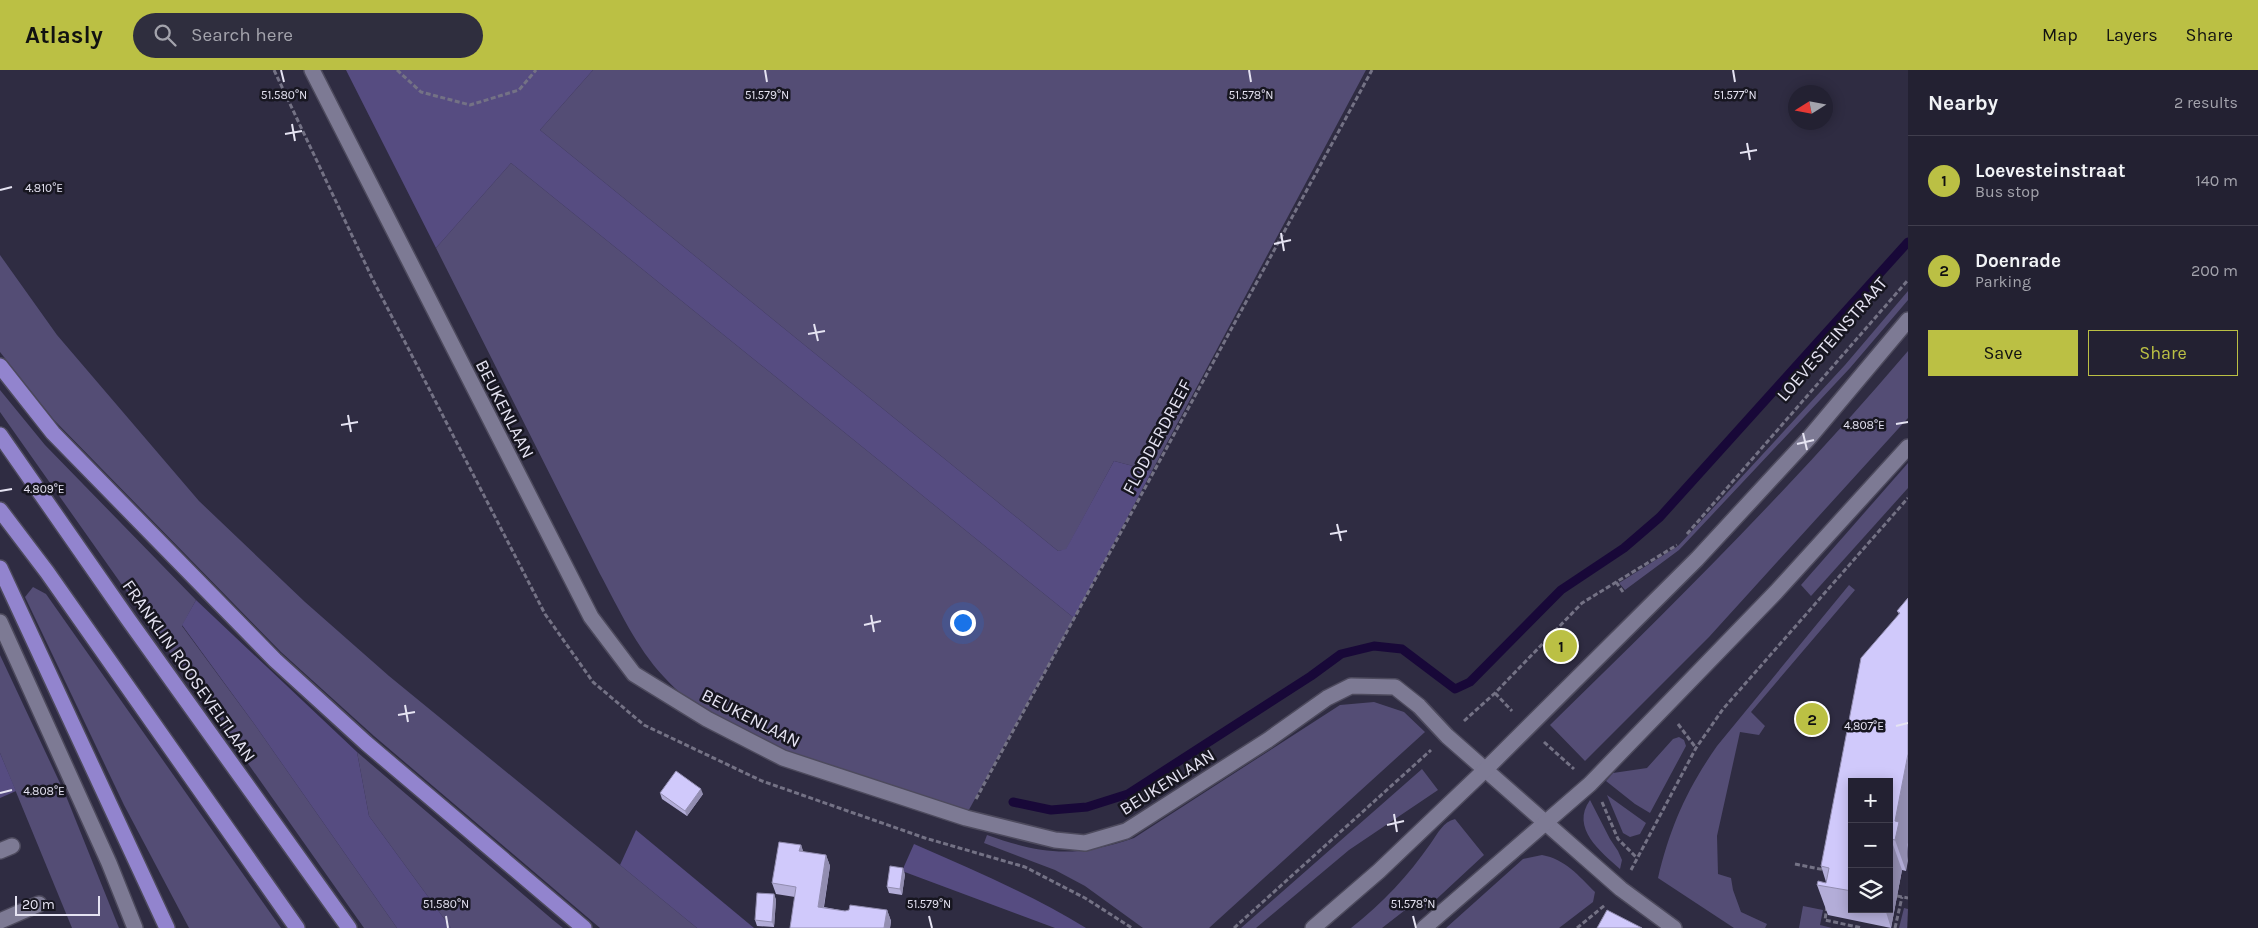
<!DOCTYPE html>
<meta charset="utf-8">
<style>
:root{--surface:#232132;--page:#2f2e3e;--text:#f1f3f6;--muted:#a3a3ac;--line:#403e4d;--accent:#bbc044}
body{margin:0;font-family:Karla,sans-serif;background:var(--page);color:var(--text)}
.controls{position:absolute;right:15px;bottom:15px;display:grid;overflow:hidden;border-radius:0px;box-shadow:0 2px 12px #0003}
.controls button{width:45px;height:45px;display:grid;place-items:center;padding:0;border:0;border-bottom:1px solid var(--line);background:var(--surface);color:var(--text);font:25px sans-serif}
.compass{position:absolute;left:1788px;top:15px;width:45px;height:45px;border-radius:50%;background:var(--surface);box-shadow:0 2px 12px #0003;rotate:259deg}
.scale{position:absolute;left:15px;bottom:12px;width:85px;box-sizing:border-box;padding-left:5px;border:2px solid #e5e3f2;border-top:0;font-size:14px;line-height:18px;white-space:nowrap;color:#e5e3f2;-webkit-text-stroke:4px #171620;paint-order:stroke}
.you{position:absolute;left:962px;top:552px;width:18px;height:18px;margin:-12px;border:4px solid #fff;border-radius:50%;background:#1a73e8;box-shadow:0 0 0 8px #1a73e833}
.badge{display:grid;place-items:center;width:32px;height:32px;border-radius:50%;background:var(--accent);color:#111;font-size:16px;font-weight:700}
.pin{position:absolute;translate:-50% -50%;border:2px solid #fff;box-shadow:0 1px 5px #0006}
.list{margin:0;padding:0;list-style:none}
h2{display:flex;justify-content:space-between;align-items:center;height:65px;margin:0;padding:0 20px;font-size:21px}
h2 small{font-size:16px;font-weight:400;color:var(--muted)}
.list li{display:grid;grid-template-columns:32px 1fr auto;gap:15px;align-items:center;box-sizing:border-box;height:90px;padding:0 20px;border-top:1px solid var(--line)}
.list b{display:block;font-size:19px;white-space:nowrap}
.list p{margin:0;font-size:16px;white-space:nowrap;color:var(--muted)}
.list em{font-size:16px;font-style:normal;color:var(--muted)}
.actions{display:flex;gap:10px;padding:15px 20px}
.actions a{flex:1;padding:11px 0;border:1px solid var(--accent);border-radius:0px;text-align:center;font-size:18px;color:var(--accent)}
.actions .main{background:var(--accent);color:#111}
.icon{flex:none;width:28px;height:28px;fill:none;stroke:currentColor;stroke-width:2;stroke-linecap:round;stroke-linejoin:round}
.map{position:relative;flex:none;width:1908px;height:858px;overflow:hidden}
header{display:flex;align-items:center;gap:30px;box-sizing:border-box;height:70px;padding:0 25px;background:var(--accent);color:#111}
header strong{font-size:24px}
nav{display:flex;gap:28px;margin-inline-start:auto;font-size:18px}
.search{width:350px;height:45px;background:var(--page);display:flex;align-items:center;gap:12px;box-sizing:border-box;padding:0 18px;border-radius:28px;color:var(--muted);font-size:19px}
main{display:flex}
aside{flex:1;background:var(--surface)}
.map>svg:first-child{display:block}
.green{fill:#544d75}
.forest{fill:#564c81}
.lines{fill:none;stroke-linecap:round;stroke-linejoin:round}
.stream{stroke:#180838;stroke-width:9}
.lane-casing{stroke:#4d4a5d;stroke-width:18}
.street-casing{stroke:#4d4a5d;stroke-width:18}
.secondary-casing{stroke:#4d4a5d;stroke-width:18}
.primary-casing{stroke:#4d4a5d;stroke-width:18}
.path{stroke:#747285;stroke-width:3;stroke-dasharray:5 2.5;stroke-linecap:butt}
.lane{stroke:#7d7a94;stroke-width:15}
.street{stroke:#7d7a94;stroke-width:15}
.secondary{stroke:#7d7a94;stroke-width:15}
.primary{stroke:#9284ce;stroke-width:15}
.wall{fill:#b3add8;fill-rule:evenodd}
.shaded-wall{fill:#928db0}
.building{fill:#d0c9fb;stroke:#928db0}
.ticks{fill:none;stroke:#e5e3f2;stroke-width:2}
.labels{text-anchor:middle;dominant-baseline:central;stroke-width:5;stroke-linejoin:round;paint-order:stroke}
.street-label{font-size:18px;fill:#e5e3f2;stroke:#171620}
.ticks-label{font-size:12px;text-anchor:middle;fill:#e5e3f2;stroke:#171620;stroke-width:5;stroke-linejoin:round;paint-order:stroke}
</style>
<header>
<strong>Atlasly</strong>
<div class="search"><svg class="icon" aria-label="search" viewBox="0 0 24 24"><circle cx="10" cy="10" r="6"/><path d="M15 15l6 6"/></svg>Search here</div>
<nav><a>Map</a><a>Layers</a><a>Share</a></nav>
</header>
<main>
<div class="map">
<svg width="1908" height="858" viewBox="0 0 1908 858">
<rect width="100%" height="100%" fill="#2f2c42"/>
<g class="green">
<polygon points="593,0 1366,0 1152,401 1114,391 1066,480 1058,481 540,60"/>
<path d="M511 93 1074 548 965 747C873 715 729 679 664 607 636 577 619 539 600 504L436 178Z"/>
<polygon points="0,185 57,265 199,431 305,532 389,606 697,858 600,858 374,666 281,582 54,350 0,282"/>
<polygon points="1908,221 1908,230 1850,298 1679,480 1625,520 1619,513 1678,476 1845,295"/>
<path d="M1908 281V348L1709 567 1585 691 1550 655C1673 535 1796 413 1908 281Z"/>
<polygon points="0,320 45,375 196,530 182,556 255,655 397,858 364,858 0,342"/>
<polygon points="1908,393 1908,418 1811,526 1801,515"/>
<path d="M1849 515 1855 520 1751 642 1765 656 1759 665 1740 662 1717 766 1718 804 1731 808 1733 820 1741 842 1767 854 1765 858H1734L1658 808C1670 757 1687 719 1717 676Z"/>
<polygon points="33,517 46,524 281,858 189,858 124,735 25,527"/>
<polygon points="0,585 66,726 119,858 72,858 0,683"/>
<path d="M1374 632 1404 642 1425 662 1209 858H1143L1085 816 1055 800 984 773 987 765C1043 785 1076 788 1134 768L1340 635Z"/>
<polygon points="1679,667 1684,670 1686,676 1650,743 1635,734 1606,711 1613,703 1647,698 1673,669"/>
<polygon points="357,682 553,850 563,858 451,858 369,746"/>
<polygon points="1422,699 1438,720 1349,780 1256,858 1241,858"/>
<polygon points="1607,725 1646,753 1640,764 1630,767 1623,763"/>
<path d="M1590 730 1610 769 1618 781 1622 790 1620 799C1601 782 1570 758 1590 730Z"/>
<path d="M1455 749 1484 785 1429 836 1409 837 1382 858H1351C1383 833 1408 806 1431 773 1438 763 1443 752 1455 749Z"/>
<path d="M1542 785C1565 789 1579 806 1595 822L1593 832 1559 858H1446L1523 789Z"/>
<polygon points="1803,836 1823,840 1820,855 1832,858 1799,858"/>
<polygon points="1904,838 1908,839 1907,858 1899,858"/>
</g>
<g class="forest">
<polygon points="346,0 593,0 540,60 1058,481 1066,479 1114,391 1152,401 1074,548 511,93 436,178"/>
<polygon points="196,530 357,682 369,746 451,858 397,858 255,655 182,555"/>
<polygon points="0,683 16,721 0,728"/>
<polygon points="636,760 754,858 697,858 620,795"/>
<path d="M914 774C973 800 1031 824 1086 858H1055L902 801Z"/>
</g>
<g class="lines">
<polyline class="stream" points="1013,732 1051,740 1087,737 1128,724 1311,606 1341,584 1374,576 1402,579 1455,619 1470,612 1561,520 1624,478 1660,447 1908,172"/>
<g class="lane-casing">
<g id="lane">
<polyline points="0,552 109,793 135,858"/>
<polyline points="0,781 12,776"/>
<polyline points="0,851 39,834"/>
</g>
</g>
<g class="street-casing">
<polyline id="street" points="312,0 591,547 634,604 707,649 783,688 966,748 1055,770 1085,773 1126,761 1268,670 1327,628 1351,616 1395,617 1419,636 1447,666 1621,819 1674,858"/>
</g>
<g class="secondary-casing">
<g id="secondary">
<polyline points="1313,858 1379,801 1486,699 1697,489 1809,368 1908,250"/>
<polyline points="1424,858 1590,714 1776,522 1908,377"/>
</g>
</g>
<g class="primary-casing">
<g id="primary">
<polyline points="0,296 53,363 275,590 366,673 584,858"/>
<polyline points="0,365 128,549 349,858"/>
<polyline points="0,440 47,502 297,858"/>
<polyline points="0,498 167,858"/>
</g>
</g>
<g class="path">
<polyline points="274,0 373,210 545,544 593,612 644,655 762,711 925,768 1025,797 1085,828 1132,858"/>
<polyline points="397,0 421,22 470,35 519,20 536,0"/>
<polyline points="1687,464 1908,210"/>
<polyline points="1616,512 1623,522"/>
<polyline points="1548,567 1563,583"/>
<polyline points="1495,623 1512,641"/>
<polyline points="1464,651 1495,623 1582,533 1677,475"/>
<polyline points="1678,654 1696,678"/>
<polyline points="1544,672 1574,699"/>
<polyline points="976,729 1372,0"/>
<polyline points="1602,732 1618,769 1637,788"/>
<polyline points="1795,794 1825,800"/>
<polyline points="1631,800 1696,678 1723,639 1908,428"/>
<polyline points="1897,826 1908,828"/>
<polyline points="1827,836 1825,850 1862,858"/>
<polyline points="1234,858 1431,680"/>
<polyline points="1577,858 1605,835"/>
<polyline points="1895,858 1902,827"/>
</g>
<use href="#lane" class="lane"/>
<use href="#street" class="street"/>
<use href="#secondary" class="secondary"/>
<use href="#primary" class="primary"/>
</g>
<g class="wall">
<path d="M1908 528V773L1906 801 1902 800 1891 858 1828 845 1817 815 1826 813V812L1821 796 1899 544 1897 541ZM1852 712 1889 839H1852Z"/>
<polygon points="660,723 703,724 687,746 662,729"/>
<polygon points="801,775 803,782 826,785 830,796 824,837 845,841 887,840 891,851 890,858 790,858 795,827 776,824 772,813"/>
<polygon points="905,804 902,825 889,823 887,817"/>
<polygon points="774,824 776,830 774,857 757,856 755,850"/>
</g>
<g class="shaded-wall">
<polygon points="1908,684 1908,773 1907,776 1908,791 1906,801 1895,770 1895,751"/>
<polygon points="701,719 703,724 687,746 685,741"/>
<polygon points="1891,769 1902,800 1891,858 1885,839 1889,839 1889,780"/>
<polygon points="801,775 805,786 799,781"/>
<polygon points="826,785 830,796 822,847 818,837"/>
<polygon points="903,798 905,804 902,825 900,819"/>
<polygon points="774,824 776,830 774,857 772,852"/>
<polygon points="887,840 891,851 890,858 884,858"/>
</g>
<g class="building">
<polygon points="1908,528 1908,684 1895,751 1899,752 1895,770 1891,769 1889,780 1889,712 1852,712 1852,821 1817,815 1818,811 1826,813 1829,798 1821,796 1861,588 1900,543 1897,541"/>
<polygon points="676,701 701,719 685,741 660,723"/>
<polygon points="779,772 801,775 799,781 826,785 818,837 845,841 849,840 850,835 887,840 884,858 790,858 796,817 772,813"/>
<polygon points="890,796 903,798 900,819 887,817"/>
<polygon points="757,823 774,824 772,852 755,850"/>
<polygon points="1607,840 1642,858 1597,858"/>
</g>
<path class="ticks" d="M281 0 284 12M765 0 767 12M1249 0 1251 12M1733 0 1735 12M292 54 295 71M285 64 302 61M1747 73 1750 90M1740 83 1757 80M0 120 12 117M1281 163 1284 181M1274 174 1291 170M814 254 818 271M808 264 825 261M348 345 351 362M1896 354 1908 352M341 355 358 352M1803 363 1807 380M1797 374 1814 370M0 421 12 419M1337 454 1341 471M1330 464 1347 461M871 545 874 562M864 555 881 551M405 635 408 652M398 645 415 642M1896 656 1908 653M0 723 12 720M1394 744 1397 762M1387 755 1404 751M446 846 448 858M929 846 932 858M1413 846 1416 858"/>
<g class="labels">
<g class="street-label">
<text transform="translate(1832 269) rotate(-49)">LOEVESTEINSTRAAT</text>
<text transform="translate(505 339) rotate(63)">BEUKENLAAN</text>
<text transform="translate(1157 367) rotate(-62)">FLODDERDREEF</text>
<text transform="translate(189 601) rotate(55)">FRANKLIN ROOSEVELTLAAN</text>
<text transform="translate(751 648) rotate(27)">BEUKENLAAN</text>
<text transform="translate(1167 712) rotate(-32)">BEUKENLAAN</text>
</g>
</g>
<g class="ticks-label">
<text x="1251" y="29">51.578°N</text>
<text x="284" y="29">51.580°N</text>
<text x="767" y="29">51.579°N</text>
<text x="1735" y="29">51.577°N</text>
<text x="44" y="122">4.810°E</text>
<text x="1864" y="359">4.808°E</text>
<text x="44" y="423">4.809°E</text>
<text x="1864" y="660">4.807°E</text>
<text x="44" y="725">4.808°E</text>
<text x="446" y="838">51.580°N</text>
<text x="929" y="838">51.579°N</text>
<text x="1413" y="838">51.578°N</text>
</g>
</svg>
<div class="controls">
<button>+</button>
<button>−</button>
<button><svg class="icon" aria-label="layers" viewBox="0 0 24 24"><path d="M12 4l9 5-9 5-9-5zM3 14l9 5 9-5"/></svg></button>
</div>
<svg class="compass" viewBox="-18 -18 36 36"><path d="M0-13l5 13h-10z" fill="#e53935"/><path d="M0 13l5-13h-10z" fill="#a3a3ac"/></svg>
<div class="scale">20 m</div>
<div class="you"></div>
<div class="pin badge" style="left:1561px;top:576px">1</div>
<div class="pin badge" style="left:1812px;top:649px">2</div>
</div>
<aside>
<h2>Nearby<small>2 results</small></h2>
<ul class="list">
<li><span class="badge">1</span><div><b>Loevesteinstraat</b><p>Bus stop</p></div><em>140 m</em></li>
<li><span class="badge">2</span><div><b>Doenrade</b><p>Parking</p></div><em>200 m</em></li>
</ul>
<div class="actions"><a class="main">Save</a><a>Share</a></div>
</aside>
</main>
